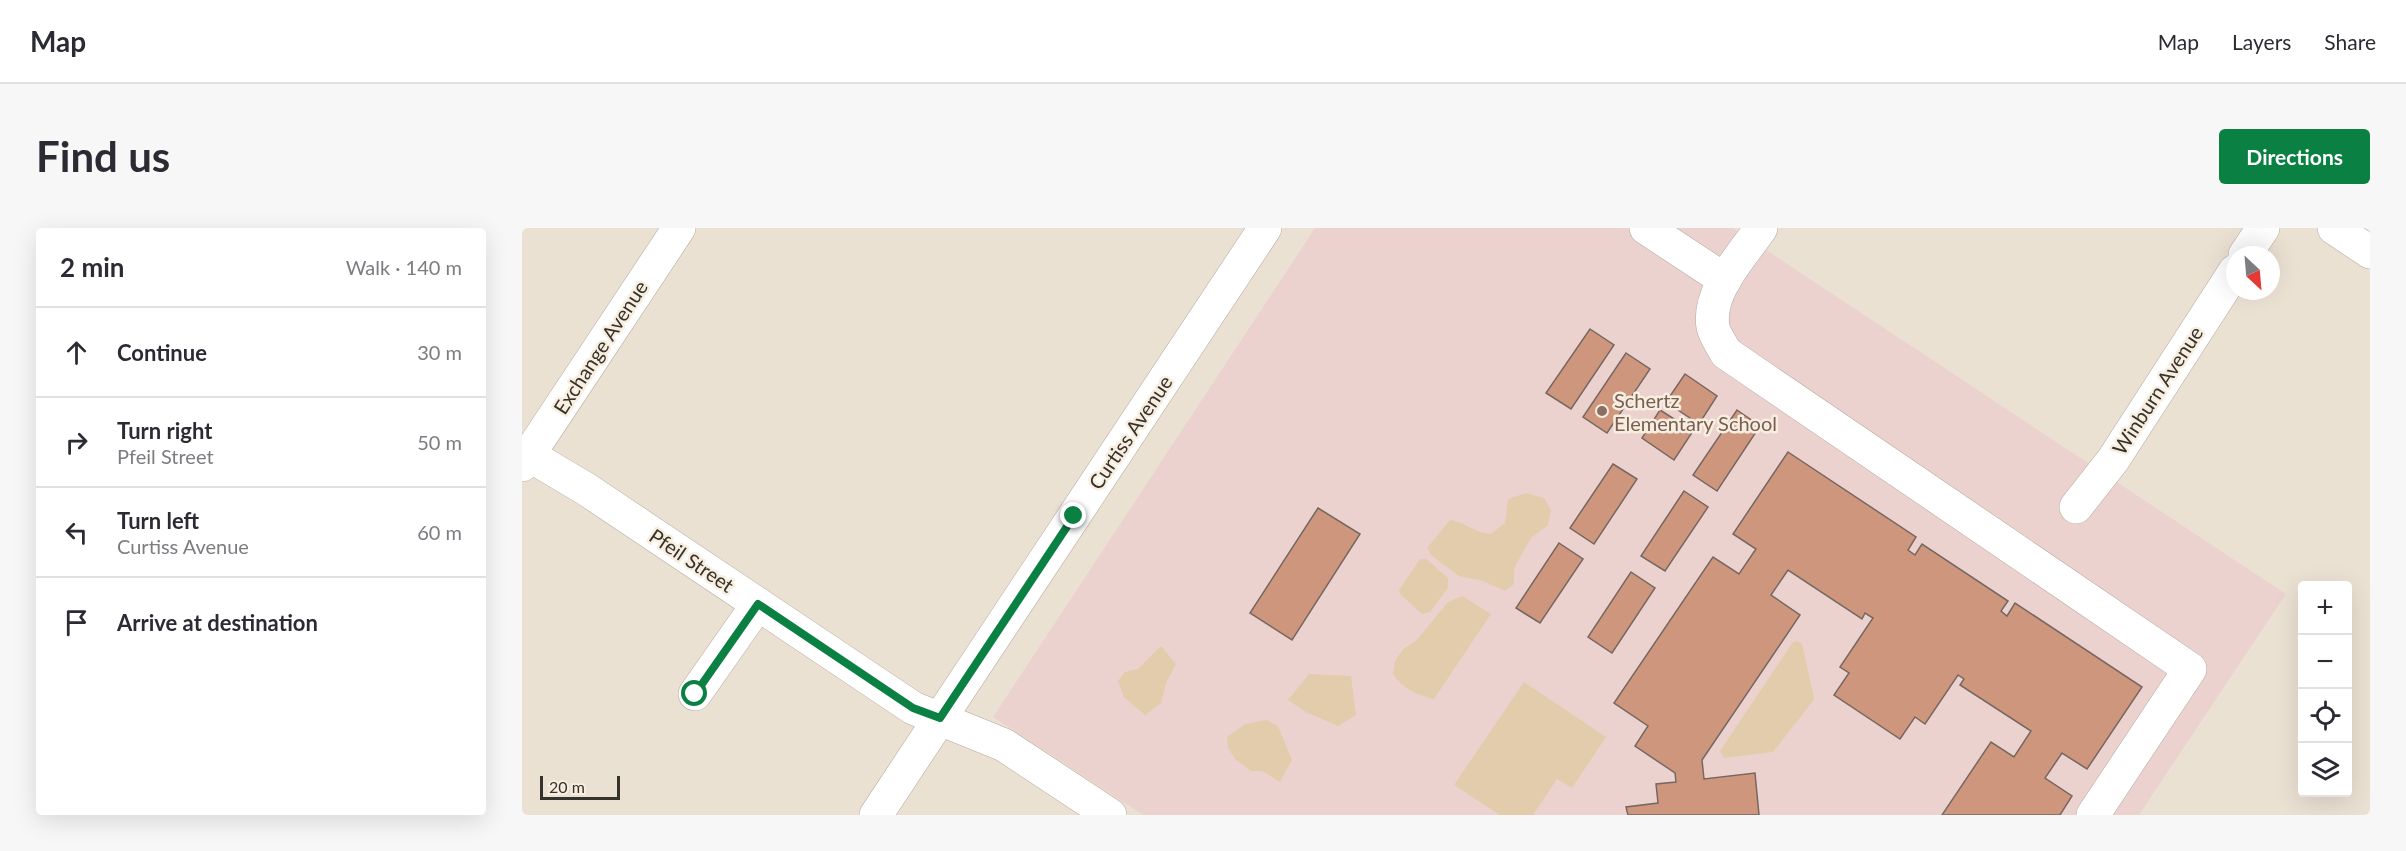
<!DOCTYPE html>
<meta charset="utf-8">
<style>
:root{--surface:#fff;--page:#f7f7f7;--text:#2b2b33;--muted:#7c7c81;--line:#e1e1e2;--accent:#0b8043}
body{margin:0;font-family:Lato,sans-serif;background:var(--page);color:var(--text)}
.controls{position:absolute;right:18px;bottom:18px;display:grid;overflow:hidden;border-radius:6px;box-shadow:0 6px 24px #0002}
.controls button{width:54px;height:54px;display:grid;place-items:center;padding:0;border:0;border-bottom:2px solid var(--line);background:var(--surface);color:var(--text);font:30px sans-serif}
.compass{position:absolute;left:1704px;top:18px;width:54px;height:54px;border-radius:50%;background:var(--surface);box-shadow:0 6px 24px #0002;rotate:154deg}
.scale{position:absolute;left:18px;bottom:15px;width:80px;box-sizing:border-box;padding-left:6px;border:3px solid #35312b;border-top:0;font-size:16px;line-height:21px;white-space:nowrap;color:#35312b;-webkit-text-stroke:4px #f8eee0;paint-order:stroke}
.stop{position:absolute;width:18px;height:18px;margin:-14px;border:4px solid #0b8043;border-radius:50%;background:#fff}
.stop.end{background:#0b8043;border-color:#fff;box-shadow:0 2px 6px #0008}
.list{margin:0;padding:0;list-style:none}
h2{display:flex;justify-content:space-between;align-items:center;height:78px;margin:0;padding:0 24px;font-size:26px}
h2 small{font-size:20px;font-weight:400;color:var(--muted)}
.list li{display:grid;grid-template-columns:39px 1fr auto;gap:18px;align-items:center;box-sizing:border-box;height:90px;padding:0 24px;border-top:2px solid var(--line)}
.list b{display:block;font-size:22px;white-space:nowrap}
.list p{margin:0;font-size:20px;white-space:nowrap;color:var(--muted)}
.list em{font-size:20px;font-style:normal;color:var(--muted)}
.icon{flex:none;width:33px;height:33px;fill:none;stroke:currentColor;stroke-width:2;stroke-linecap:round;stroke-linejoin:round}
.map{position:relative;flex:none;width:1848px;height:587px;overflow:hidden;border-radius:6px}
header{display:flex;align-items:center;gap:36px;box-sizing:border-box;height:84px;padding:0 30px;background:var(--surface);border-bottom:2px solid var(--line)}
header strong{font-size:28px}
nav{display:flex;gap:33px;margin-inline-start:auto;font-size:21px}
.intro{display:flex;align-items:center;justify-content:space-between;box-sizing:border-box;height:144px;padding:0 36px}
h1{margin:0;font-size:42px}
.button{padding:15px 27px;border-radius:6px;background:var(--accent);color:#fff;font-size:21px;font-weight:700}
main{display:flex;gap:36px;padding:0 36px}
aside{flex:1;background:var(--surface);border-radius:6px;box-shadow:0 6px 24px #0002}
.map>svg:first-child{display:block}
.education{fill:#ecd2ce}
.green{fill:#e2ccac}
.building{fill:#cf967e;stroke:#766761;stroke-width:1.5}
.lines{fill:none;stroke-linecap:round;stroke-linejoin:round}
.minor-casing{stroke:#b3a99c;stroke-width:34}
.minor{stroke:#fff;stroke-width:33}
.route{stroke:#0b8043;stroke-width:8}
.education-dot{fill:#8d6e63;stroke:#f8eee0;stroke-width:2}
.labels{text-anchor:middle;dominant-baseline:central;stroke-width:5;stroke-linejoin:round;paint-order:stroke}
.street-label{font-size:20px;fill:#35312b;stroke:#f8eee0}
.education-label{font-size:20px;fill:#785e54;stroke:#f8eee0;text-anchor:start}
</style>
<header>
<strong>Map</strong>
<nav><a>Map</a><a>Layers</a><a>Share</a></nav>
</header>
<div class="intro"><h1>Find us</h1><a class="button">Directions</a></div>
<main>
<aside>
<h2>2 min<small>Walk · 140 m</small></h2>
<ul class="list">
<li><svg class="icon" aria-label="ahead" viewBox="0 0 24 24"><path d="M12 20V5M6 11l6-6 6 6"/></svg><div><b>Continue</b></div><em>30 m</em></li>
<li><svg class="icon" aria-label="right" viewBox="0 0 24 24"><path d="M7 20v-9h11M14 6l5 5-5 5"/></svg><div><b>Turn right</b><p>Pfeil Street</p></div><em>50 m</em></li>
<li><svg class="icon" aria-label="left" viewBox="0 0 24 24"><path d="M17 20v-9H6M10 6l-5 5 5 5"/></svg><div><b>Turn left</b><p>Curtiss Avenue</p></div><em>60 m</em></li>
<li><svg class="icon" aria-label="arrive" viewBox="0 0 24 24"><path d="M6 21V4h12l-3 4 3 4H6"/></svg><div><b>Arrive at destination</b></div></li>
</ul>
</aside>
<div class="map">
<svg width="1848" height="587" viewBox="0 0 1848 587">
<rect width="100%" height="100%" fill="#ebe1d3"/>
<polygon class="education" points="793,0 1211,0 1764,366 1617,587 621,587 471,489"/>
<g class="green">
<path d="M1004 265 1022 270 1029 282 1026 297 1009 310 999 327 992 341V356L983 363 961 353 937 348 910 328 905 320 928 292C943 294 953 305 969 306L983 295 986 271Z"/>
<polygon points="898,331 904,331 926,350 926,360 908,384 900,386 878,366 877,362"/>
<path d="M940 368 969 386 912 471C895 467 881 461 871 446L873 433 881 421 894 413 926 374Z"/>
<polygon points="1276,413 1280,416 1292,470 1291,473 1251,524 1202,530 1198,523 1271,414"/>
<polygon points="639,418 654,436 644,455 639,475 623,487 602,469 596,453 603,444 616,441"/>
<polygon points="787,446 829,448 834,487 816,498 784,484 766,472"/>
<polygon points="1002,454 1084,509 1050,560 1035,551 1011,587 978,587 932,557"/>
<polygon points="745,492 756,498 770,532 758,554 740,543 729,543 713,531 706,520 705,509 723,496"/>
</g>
<g class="building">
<polygon points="1068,101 1092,117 1049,181 1024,165"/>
<polygon points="1104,125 1128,141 1085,205 1061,189"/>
<polygon points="1163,146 1195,168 1177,196 1144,174"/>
<polygon points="1138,182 1171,203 1152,232 1120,210"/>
<polygon points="1215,182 1238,198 1195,263 1171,247"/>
<polygon points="1266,224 1394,309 1386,322 1393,327 1400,316 1486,373 1479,383 1485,388 1493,375 1620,459 1565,541 1540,525 1523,550 1550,568 1538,587 1420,587 1469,514 1492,529 1509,503 1438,457 1442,451 1436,447 1403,496 1393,489 1378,511 1312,467 1327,445 1318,439 1351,390 1343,385 1340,391 1266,342 1249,367 1278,387 1180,532 1182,551 1233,545 1237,587 1106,587 1104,579 1136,575 1134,556 1154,554 1153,545 1113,518 1126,498 1092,475 1191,329 1217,346 1234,321 1211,306"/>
<polygon points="1091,236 1115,251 1072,316 1048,300"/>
<polygon points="1162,263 1186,279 1143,343 1119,328"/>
<polygon points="796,280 838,306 770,412 728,385"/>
<polygon points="1037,315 1061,331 1018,395 994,380"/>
<polygon points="1109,344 1133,360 1090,425 1066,409"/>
</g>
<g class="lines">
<g class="minor-casing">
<g id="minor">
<polyline points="1124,0 1203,52"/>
<path d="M1239 0C1220 28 1185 63 1191 99 1193 108 1200 117 1204 125L1668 441 1571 587"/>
<polyline points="1812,0 1848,24"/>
<polyline points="1723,27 1741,0"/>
<polyline points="0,223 64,261 391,480 482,517 588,587"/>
<polyline points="0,237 157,0"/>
<polyline points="1554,279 1591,232 1713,43"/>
<polyline points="173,466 236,376"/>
<polyline points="354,587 743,0"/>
</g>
</g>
<use href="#minor" class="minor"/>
</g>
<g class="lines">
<polyline class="route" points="173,466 236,376 391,480 418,490 552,288"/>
</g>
<circle class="education-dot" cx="1080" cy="183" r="6"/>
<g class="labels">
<g class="street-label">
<text transform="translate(78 119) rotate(-57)">Exchange Avenue</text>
<text transform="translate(1635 162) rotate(-57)">Winburn Avenue</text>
<text transform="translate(608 204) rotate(-56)">Curtiss Avenue</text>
<text transform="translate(170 332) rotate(34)">Pfeil Street</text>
</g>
<g class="education-label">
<text x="1092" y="172">Schertz<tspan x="1092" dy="23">Elementary School</tspan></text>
</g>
</g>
</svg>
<div class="controls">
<button>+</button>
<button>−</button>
<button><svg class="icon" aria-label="locate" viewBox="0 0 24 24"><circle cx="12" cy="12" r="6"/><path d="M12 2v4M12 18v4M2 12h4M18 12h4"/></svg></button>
<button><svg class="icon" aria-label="layers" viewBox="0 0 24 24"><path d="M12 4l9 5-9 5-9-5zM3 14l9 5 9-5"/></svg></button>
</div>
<svg class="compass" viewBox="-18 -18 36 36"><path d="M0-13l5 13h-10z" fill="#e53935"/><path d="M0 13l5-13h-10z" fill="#7c7c81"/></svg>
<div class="scale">20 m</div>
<div class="stop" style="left:173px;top:466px"></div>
<div class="stop end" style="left:552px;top:288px"></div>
</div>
</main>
